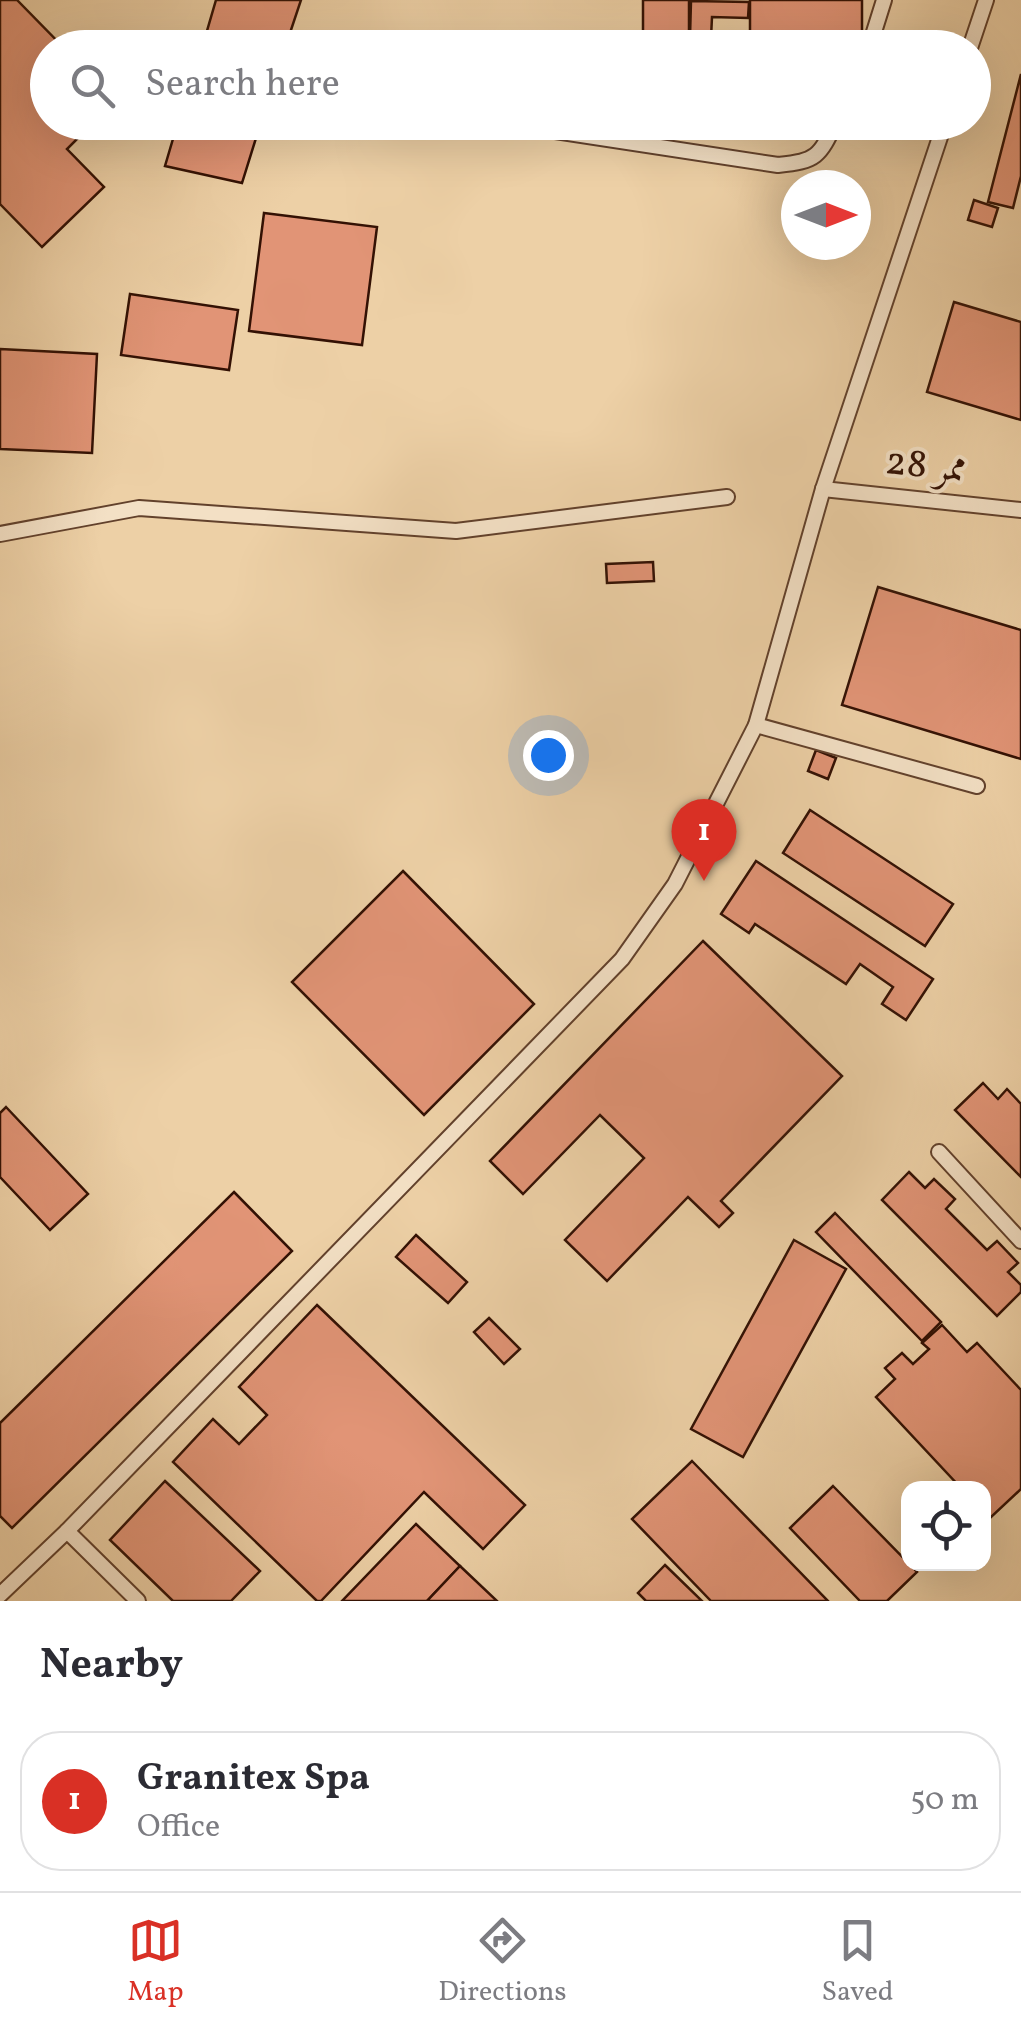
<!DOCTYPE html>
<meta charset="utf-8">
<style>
:root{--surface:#fff;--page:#f2f2f3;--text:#2b2b33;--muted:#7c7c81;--line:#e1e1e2;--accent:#d93025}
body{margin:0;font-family:Vollkorn,Amiri,serif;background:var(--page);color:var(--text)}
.controls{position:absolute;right:30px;bottom:30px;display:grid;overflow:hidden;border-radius:20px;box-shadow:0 10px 40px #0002}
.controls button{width:90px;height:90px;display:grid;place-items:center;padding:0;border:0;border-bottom:2px solid var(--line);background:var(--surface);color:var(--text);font:50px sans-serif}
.compass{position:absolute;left:781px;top:170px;width:90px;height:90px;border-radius:50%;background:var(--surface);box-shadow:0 10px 40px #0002;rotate:90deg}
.you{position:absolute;left:548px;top:755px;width:35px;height:35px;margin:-25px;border:8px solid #fff;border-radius:50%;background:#1a73e8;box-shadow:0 0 0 15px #1a73e833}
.badge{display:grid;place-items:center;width:65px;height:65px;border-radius:50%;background:var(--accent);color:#fff;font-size:32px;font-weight:700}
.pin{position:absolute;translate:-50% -82px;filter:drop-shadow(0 2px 5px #0008)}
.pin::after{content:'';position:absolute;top:52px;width:35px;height:30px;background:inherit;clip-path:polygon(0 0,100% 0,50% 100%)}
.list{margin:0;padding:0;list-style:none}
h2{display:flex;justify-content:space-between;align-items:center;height:130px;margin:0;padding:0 40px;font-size:42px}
h2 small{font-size:32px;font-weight:400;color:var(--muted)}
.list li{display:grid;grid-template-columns:65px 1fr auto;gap:30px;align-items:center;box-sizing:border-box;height:140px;margin:0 20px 20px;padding:0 20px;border:2px solid var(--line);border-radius:40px}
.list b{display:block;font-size:38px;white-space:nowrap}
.list p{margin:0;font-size:32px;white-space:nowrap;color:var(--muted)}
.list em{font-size:32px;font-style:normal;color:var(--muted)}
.icon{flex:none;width:55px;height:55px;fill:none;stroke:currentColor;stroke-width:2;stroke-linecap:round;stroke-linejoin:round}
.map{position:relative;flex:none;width:1021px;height:1601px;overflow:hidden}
.search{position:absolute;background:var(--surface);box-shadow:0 10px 40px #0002;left:30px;right:30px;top:30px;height:110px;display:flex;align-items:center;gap:25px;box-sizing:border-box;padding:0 35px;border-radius:55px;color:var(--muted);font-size:38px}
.sheet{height:290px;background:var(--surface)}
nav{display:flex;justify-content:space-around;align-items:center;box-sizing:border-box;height:140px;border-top:2px solid var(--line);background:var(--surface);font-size:28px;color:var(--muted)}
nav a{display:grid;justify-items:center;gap:5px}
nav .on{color:var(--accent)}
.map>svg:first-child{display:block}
.building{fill:#e19476;stroke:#331104;stroke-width:2.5}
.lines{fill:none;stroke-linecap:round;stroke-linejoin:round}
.service-casing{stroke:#62412c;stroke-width:18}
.service{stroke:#f3e0c5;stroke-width:14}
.labels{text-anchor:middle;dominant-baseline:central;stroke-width:8;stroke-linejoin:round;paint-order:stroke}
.street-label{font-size:40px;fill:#331104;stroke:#f3e0c5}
</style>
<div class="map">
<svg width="1021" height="1601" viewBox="0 0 1021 1601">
<rect width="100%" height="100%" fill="#edd0a6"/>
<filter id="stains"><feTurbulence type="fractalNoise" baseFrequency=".002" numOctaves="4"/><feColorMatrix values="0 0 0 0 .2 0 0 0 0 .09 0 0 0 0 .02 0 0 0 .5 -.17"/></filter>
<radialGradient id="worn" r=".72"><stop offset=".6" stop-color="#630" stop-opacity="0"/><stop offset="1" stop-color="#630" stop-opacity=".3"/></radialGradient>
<g class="building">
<polygon points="0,0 17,0 64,48 48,48 48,122 94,122 67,149 104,187 42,247 0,204"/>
<polygon points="216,0 301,0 285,48 202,48"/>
<rect x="643" y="0" width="46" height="37"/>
<polygon points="750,0 862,0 862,37 750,36"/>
<polygon points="691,1 749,2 748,18 712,17 711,38 690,37"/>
<polygon points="1021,74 1021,176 1013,208 988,202"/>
<polygon points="178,122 261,122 242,183 165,166"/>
<polygon points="974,200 998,208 992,227 968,220"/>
<polygon points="264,213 377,227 362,345 249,331"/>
<polygon points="130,294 238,310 229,370 121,355"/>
<polygon points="954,302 1021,322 1021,420 927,392"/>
<polygon points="0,349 97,354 92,453 0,449"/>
<polygon points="653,562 654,581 607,583 606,564"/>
<polygon points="878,587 1021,630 1021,759 842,705"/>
<polygon points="816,750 836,758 828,779 808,771"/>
<polygon points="810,810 953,904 925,946 783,853"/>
<polygon points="756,861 933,979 906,1020 882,1004 893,987 860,964 846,984 755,924 749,933 721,914"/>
<polygon points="403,871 534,1004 424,1115 292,982"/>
<polygon points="703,941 842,1076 721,1201 733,1213 719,1227 688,1197 607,1281 565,1240 644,1158 600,1115 523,1194 490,1161"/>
<polygon points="983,1083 998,1099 1007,1089 1021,1104 1021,1177 955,1110"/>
<polygon points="6,1107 88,1194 50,1230 0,1177 0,1113"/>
<polygon points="909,1172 925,1188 934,1179 955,1199 946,1209 987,1250 997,1241 1018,1263 1008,1272 1021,1285 1021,1292 997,1316 882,1200"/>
<polygon points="234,1192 292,1251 12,1528 0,1516 0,1423"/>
<polygon points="835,1213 941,1322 922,1341 816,1232"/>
<polygon points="416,1235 467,1282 448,1303 396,1257"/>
<polygon points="794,1240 846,1269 743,1457 691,1429"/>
<polygon points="317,1305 525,1505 483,1549 424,1492 321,1601 317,1601 173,1462 213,1419 239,1444 267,1415 239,1387"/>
<polygon points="489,1318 520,1349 504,1364 474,1332"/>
<polygon points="942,1325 967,1352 977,1343 1021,1390 1021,1489 989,1519 984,1513 984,1488 961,1488 876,1397 895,1379 885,1368 902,1353 913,1364 929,1349 922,1343"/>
<polygon points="692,1461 828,1601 711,1601 632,1519"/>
<polygon points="165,1481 260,1571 231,1601 173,1601 110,1540"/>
<polygon points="833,1486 917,1572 887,1601 860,1601 790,1528"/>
<polygon points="416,1524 460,1566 427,1601 342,1601"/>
<polygon points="665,1565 702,1601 646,1601 638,1593"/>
<polygon points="460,1566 497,1601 427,1601"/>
</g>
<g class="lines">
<g class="service-casing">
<g id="service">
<polyline points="869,48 884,0"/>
<polyline points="970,48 986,0"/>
<path d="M496 122 778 165C817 161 819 157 836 122"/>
<polyline points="823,489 1021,510"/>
<polyline points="0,534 139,508 456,531 727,497"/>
<polyline points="756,725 977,786"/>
<polyline points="939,1152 1021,1241"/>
<polyline points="67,1531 138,1601"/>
<polyline points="0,1595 67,1531 622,959 675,884 756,725 823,489 945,122"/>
</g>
</g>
<use href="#service" class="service"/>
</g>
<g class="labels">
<g class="street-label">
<text transform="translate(926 467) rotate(6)">ممر 28</text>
</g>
</g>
<rect width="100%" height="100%" filter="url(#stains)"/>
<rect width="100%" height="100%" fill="url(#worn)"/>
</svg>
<div class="controls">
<button><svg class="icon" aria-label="locate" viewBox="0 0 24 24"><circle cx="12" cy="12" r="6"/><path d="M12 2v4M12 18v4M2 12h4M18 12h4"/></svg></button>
</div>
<svg class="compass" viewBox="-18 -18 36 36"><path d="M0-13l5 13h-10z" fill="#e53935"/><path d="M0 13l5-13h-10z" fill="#7c7c81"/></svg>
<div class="you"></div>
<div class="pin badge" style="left:704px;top:881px">1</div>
<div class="search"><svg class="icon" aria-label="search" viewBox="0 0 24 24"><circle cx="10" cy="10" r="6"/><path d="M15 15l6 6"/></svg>Search here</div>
</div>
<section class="sheet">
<h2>Nearby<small></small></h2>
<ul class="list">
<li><span class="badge">1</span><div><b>Granitex Spa</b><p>Office</p></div><em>50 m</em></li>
</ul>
</section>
<nav>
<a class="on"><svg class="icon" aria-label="map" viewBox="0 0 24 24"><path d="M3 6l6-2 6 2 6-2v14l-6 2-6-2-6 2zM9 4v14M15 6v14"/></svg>Map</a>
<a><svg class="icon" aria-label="directions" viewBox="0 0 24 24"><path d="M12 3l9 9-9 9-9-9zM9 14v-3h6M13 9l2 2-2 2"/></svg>Directions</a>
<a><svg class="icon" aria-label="saved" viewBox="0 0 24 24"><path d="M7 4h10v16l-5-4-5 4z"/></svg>Saved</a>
</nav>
